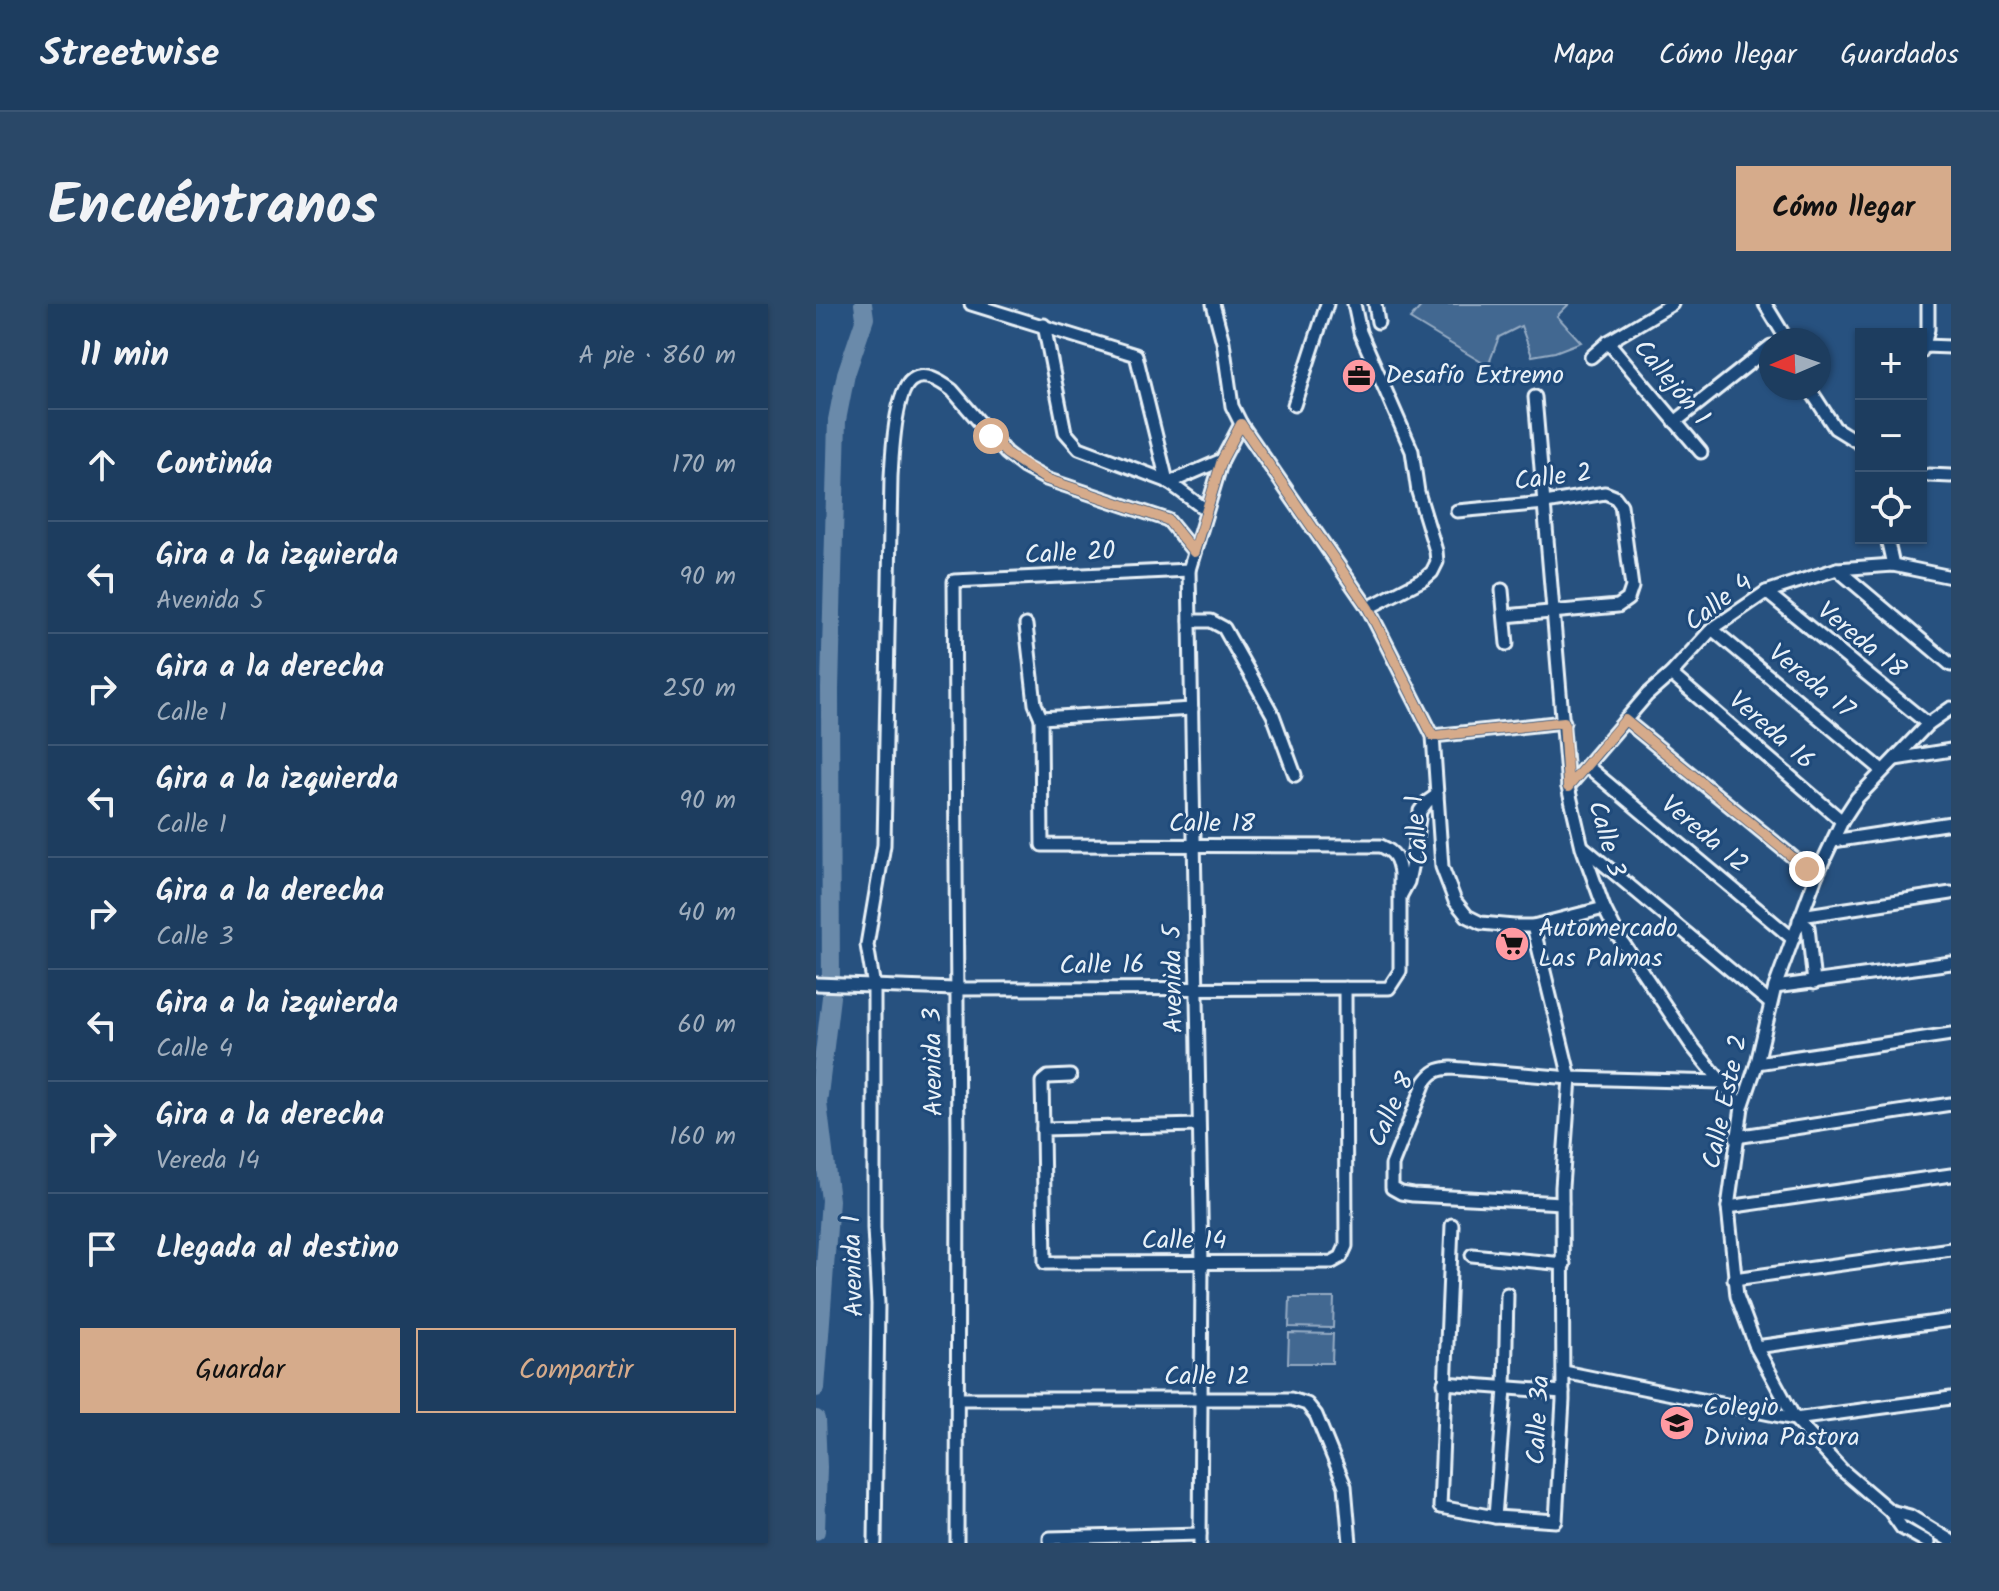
<!DOCTYPE html>
<html lang="es">
<meta charset="utf-8">
<style>
:root{--surface:#1d3d5f;--page:#2a4868;--text:#f1f3f6;--muted:#a0aebd;--line:#3b5674;--accent:#d6ab8b}
body{margin:0;font-family:Kalam,sans-serif;background:var(--page);color:var(--text)}
.controls{position:absolute;right:24px;top:24px;display:grid;overflow:hidden;border-radius:0px;box-shadow:0 2px 6px #0004}
.controls button{width:72px;height:72px;display:grid;place-items:center;padding:0;border:0;border-bottom:2px solid var(--line);background:var(--surface);color:var(--text);font:40px sans-serif}
.compass{position:absolute;left:943px;top:24px;width:72px;height:72px;border-radius:50%;background:var(--surface);box-shadow:0 2px 6px #0004;rotate:268deg}
.stop{position:absolute;width:24px;height:24px;margin:-18px;border:6px solid #d6ab8b;border-radius:50%;background:#fff}
.stop.end{background:#d6ab8b;border-color:#fff;box-shadow:0 2px 8px #0008}
.list{margin:0;padding:0;list-style:none}
h2{display:flex;justify-content:space-between;align-items:center;height:104px;margin:0;padding:0 32px;font-size:34px}
h2 small{font-size:26px;font-weight:400;color:var(--muted)}
.list li{display:grid;grid-template-columns:52px 1fr auto;gap:24px;align-items:center;box-sizing:border-box;height:112px;padding:0 32px;border-top:2px solid var(--line)}
.list b{display:block;font-size:30px;white-space:nowrap}
.list p{margin:0;font-size:26px;white-space:nowrap;color:var(--muted)}
.list em{font-size:26px;font-style:normal;color:var(--muted)}
.actions{display:flex;gap:16px;padding:24px 32px}
.actions a{flex:1;padding:18px 0;border:2px solid var(--accent);border-radius:0px;text-align:center;font-size:28px;color:var(--accent)}
.actions .main{background:var(--accent);color:#111}
.icon{flex:none;width:44px;height:44px;fill:none;stroke:currentColor;stroke-width:2;stroke-linecap:round;stroke-linejoin:round}
.map{position:relative;flex:none;width:1135px;height:1239px;overflow:hidden;border-radius:0px}
header{display:flex;align-items:center;gap:48px;box-sizing:border-box;height:112px;padding:0 40px;background:var(--surface);border-bottom:2px solid var(--line)}
header strong{font-size:38px}
nav{display:flex;gap:44px;margin-inline-start:auto;font-size:28px}
.intro{display:flex;align-items:center;justify-content:space-between;box-sizing:border-box;height:192px;padding:0 48px}
h1{margin:0;font-size:56px}
.button{padding:20px 36px;border-radius:0px;background:var(--accent);color:#111;font-size:28px;font-weight:700}
main{display:flex;gap:48px;padding:0 48px}
aside{flex:1;background:var(--surface);border-radius:0px;box-shadow:0 2px 6px #0004}
.map>svg:first-child{display:block}
.green{fill:#436891;stroke:#96acc4;stroke-width:2}
.lines{fill:none;stroke-linecap:round;stroke-linejoin:round}
.river{stroke:#6b8aaa;stroke-width:18}
.minor-casing{stroke:#e8f1f8;stroke-width:17}
.minor{stroke:#1f4a7a;stroke-width:11}
.route{stroke:#d6ab8b;stroke-width:10}
.labels{text-anchor:middle;dominant-baseline:central;stroke-width:6;stroke-linejoin:round;paint-order:stroke}
.poi-label{font-size:26px;fill:#e8f1f8;stroke:#1f4a7a;text-anchor:start}
.street-label{font-size:26px;fill:#e8f1f8;stroke:#1f4a7a}
</style>
<header>
<strong>Streetwise</strong>
<nav><a>Mapa</a><a>Cómo llegar</a><a>Guardados</a></nav>
</header>
<div class="intro"><h1>Encuéntranos</h1><a class="button">Cómo llegar</a></div>
<main>
<aside>
<h2>11 min<small>A pie · 860 m</small></h2>
<ul class="list">
<li><svg class="icon" aria-label="ahead" viewBox="0 0 24 24"><path d="M12 20V5M6 11l6-6 6 6"/></svg><div><b>Continúa</b></div><em>170 m</em></li>
<li><svg class="icon" aria-label="left" viewBox="0 0 24 24"><path d="M17 20v-9H6M10 6l-5 5 5 5"/></svg><div><b>Gira a la izquierda</b><p>Avenida 5</p></div><em>90 m</em></li>
<li><svg class="icon" aria-label="right" viewBox="0 0 24 24"><path d="M7 20v-9h11M14 6l5 5-5 5"/></svg><div><b>Gira a la derecha</b><p>Calle 1</p></div><em>250 m</em></li>
<li><svg class="icon" aria-label="left" viewBox="0 0 24 24"><path d="M17 20v-9H6M10 6l-5 5 5 5"/></svg><div><b>Gira a la izquierda</b><p>Calle 1</p></div><em>90 m</em></li>
<li><svg class="icon" aria-label="right" viewBox="0 0 24 24"><path d="M7 20v-9h11M14 6l5 5-5 5"/></svg><div><b>Gira a la derecha</b><p>Calle 3</p></div><em>40 m</em></li>
<li><svg class="icon" aria-label="left" viewBox="0 0 24 24"><path d="M17 20v-9H6M10 6l-5 5 5 5"/></svg><div><b>Gira a la izquierda</b><p>Calle 4</p></div><em>60 m</em></li>
<li><svg class="icon" aria-label="right" viewBox="0 0 24 24"><path d="M7 20v-9h11M14 6l5 5-5 5"/></svg><div><b>Gira a la derecha</b><p>Vereda 14</p></div><em>160 m</em></li>
<li><svg class="icon" aria-label="arrive" viewBox="0 0 24 24"><path d="M6 21V4h12l-3 4 3 4H6"/></svg><div><b>Llegada al destino</b></div></li>
</ul>
<div class="actions"><a class="main">Guardar</a><a>Compartir</a></div>
</aside>
<div class="map">
<svg width="1135" height="1239" viewBox="0 0 1135 1239">
<rect width="100%" height="100%" fill="#27517f"/>
<filter id="ink" filterUnits="userSpaceOnUse"><feTurbulence type="fractalNoise" baseFrequency=".0125" numOctaves="2"/><feDisplacementMap in="SourceGraphic" scale="16" xChannelSelector="R" yChannelSelector="G"/><feConvolveMatrix kernelMatrix="1 2 1 2 8 2 1 2 1" color-interpolation-filters="sRGB"/></filter>
<g filter="url(#ink)">
<g class="green">
<polygon points="607,0 753,0 741,12 765,38 739,48 716,52 705,22 683,33 672,62 594,15"/>
<polygon points="474,994 518,994 517,1024 473,1023"/>
<polygon points="473,1029 517,1030 516,1059 472,1059"/>
</g>
<g class="lines">
<g class="river">
<polyline points="0,1084 14,896 2,799 15,693 14,385 21,116 30,70 49,14 47,0"/>
<polyline points="0,1115 2,1163 0,1227"/>
</g>
<g class="minor-casing">
<g id="minor">
<polyline points="155,0 320,51 351,177"/>
<polyline points="397,0 407,38 416,102 425,120 552,304 617,432 626,563 639,597 651,612 665,619 698,622 717,622 788,604"/>
<polyline points="538,0 544,28 596,147 602,188 620,247 621,258 616,268 608,275 552,304"/>
<polyline points="559,0 562,18"/>
<polyline points="949,0 971,36"/>
<polyline points="228,21 249,128 263,144 351,177 390,206"/>
<polyline points="792,38 885,148"/>
<polyline points="1108,42 1112,25 1112,0"/>
<polyline points="1105,48 1108,42 1135,43"/>
<polyline points="775,53 792,38 856,0"/>
<polyline points="993,84 1019,124 1045,140"/>
<polyline points="719,93 752,483 766,543 788,604 801,630 876,742 926,803"/>
<polyline points="478,101 511,0"/>
<polyline points="859,118 955,42"/>
<polyline points="1113,171 1135,172"/>
<polyline points="353,179 406,156"/>
<polyline points="641,207 729,199 789,189 799,193 805,201 816,283 812,295 802,302 689,312"/>
<polyline points="1071,234 1077,261"/>
<polyline points="1021,265 1135,361"/>
<polyline points="686,286 691,340"/>
<polyline points="950,288 1112,420"/>
<polyline points="374,317 395,317 408,324 457,411 479,471"/>
<polyline points="210,321 219,400 225,414"/>
<polyline points="896,325 1066,466"/>
<polyline points="855,370 1026,517"/>
<polyline points="809,416 1000,572"/>
<polyline points="617,432 748,418"/>
<polyline points="1079,455 1135,446"/>
<polyline points="771,462 977,635"/>
<polyline points="752,483 831,391 855,370 896,325 950,288 1021,265 1077,261 1135,273"/>
<polyline points="1017,537 1135,519"/>
<polyline points="767,543 954,699"/>
<polyline points="585,591 592,578 597,554 604,507 611,498 621,491"/>
<polyline points="985,612 1135,589"/>
<polyline points="983,616 992,623 998,679"/>
<path d="M0 680 139 685 573 684 584 667V569C582 555 579 548 565 542L226 541 225 414 376 405"/>
<polyline points="959,683 1135,659"/>
<polyline points="941,759 1135,730"/>
<polyline points="382,821 227,825 229,959 516,958 525,953 530,942 529,684"/>
<polyline points="227,825 226,778 232,773 254,772"/>
<polyline points="920,833 1135,800"/>
<path d="M746 899 597 891 585 889 576 884V861L609 778C617 767 622 765 635 764L754 774 905 778"/>
<polyline points="912,903 1135,871"/>
<polyline points="636,921 624,1203 679,1213 740,1217 747,1096 746,883 754,774 717,622"/>
<polyline points="656,951 748,960"/>
<polyline points="918,975 1135,945"/>
<polyline points="940,1043 1135,1016"/>
<polyline points="748,1068 979,1115 1135,1094"/>
<polyline points="628,1079 747,1088"/>
<polyline points="142,1095 475,1095 491,1100 500,1111 529,1182 534,1239"/>
<polyline points="1074,1207 1094,1212 1135,1237"/>
<polyline points="679,1213 689,1085 691,990"/>
<path d="M59 1239 62 1000 58 924V683L51 641 68 541 75 173C76 153 79 87 96 76 109 67 125 78 136 86L190 149 208 163 230 175 352 216 378 248"/>
<polyline points="141,1239 142,841 138,277 373,266"/>
<polyline points="234,1239 234,1234 384,1230"/>
<polyline points="384,1239 386,960 373,266 406,156 425,120"/>
<polyline points="1113,1239 1086,1224 1074,1207 1026,1166 979,1115 940,1043 921,992 912,903 926,803 941,759 959,683 1000,572 1026,517 1041,494 1112,420 1135,404"/>
</g>
</g>
<use href="#minor" class="minor"/>
</g>
</g>
<g class="lines" filter="url(#ink)">
<polyline class="route" points="175,132 190,149 230,175 352,216 378,248 406,156 425,120 552,304 617,432 748,418 752,483 809,416 991,565"/>
</g>
<defs>
<g id="office-disc" transform="scale(1.8)"><circle r="9.5" fill="#ff9aa2" stroke="#1f4a7a"/><path d="M-6-3h4V-5.5h4V-3h4V5H-6ZM-1-4.5V-3h2v-1.5ZM-6 0V1H6V0Z" fill="#111"/></g>
<g id="supermarket-disc" transform="scale(1.8)"><circle r="9.5" fill="#ff9aa2" stroke="#1f4a7a"/><path d="M-6-5.5h2.5l.6 2H6L4.5 2H-2.5L-4.4-4H-6ZM-1.5 3.2a1.3 1.3 0 1 0 .1 0ZM3 3.2a1.3 1.3 0 1 0 .1 0Z" fill="#111"/></g>
<g id="school-disc" transform="scale(1.8)"><circle r="9.5" fill="#ff9aa2" stroke="#1f4a7a"/><path d="M0-5L7-2L0 1L-7-2ZM-4 1L0 2.5L4 1V4Q0 6-4 4Z" fill="#111"/></g>
</defs>
<g fill-rule="evenodd">
<use href="#office-disc" x="543" y="72"/>
<use href="#supermarket-disc" x="696" y="640"/>
<use href="#school-disc" x="861" y="1119"/>
</g>
<g class="labels">
<g class="poi-label">
<text x="569" y="72">Desafío Extremo</text>
<text x="722" y="625">Automercado<tspan x="722" dy="30">Las Palmas</tspan></text>
<text x="887" y="1104">Colegio<tspan x="887" dy="30">Divina Pastora</tspan></text>
</g>
<g class="street-label">
<text transform="translate(855 79) rotate(50)">Callejón 1</text>
<text transform="translate(737 174) rotate(-7)">Calle 2</text>
<text transform="translate(254 250) rotate(-3)">Calle 20</text>
<text transform="translate(903 299) rotate(-37)">Calle 4</text>
<text transform="translate(1045 337) rotate(39)">Vereda 18</text>
<text transform="translate(995 378) rotate(39)">Vereda 17</text>
<text transform="translate(955 427) rotate(41)">Vereda 16</text>
<text x="396" y="520">Calle 18</text>
<text transform="translate(602 526) rotate(-95)">Calle 1</text>
<text transform="translate(888 531) rotate(40)">Vereda 12</text>
<text transform="translate(790 535) rotate(74)">Calle 3</text>
<text transform="translate(286 662) rotate(-1)">Calle 16</text>
<text transform="translate(358 675) rotate(-91)">Avenida 5</text>
<text transform="translate(118 758) rotate(-91)">Avenida 3</text>
<text transform="translate(910 798) rotate(-78)">Calle Este 2</text>
<text transform="translate(576 806) rotate(-66)">Calle 8</text>
<text x="368" y="937">Calle 14</text>
<text transform="translate(38 962) rotate(-92)">Avenida 1</text>
<text x="391" y="1073">Calle 12</text>
<text transform="translate(723 1116) rotate(-87)">Calle 3a</text>
</g>
</g>
</svg>
<div class="controls">
<button>+</button>
<button>−</button>
<button><svg class="icon" aria-label="locate" viewBox="0 0 24 24"><circle cx="12" cy="12" r="6"/><path d="M12 2v4M12 18v4M2 12h4M18 12h4"/></svg></button>
</div>
<svg class="compass" viewBox="-18 -18 36 36"><path d="M0-13l5 13h-10z" fill="#e53935"/><path d="M0 13l5-13h-10z" fill="#a0aebd"/></svg>
<div class="stop" style="left:175px;top:132px"></div>
<div class="stop end" style="left:991px;top:565px"></div>
</div>
</main>
